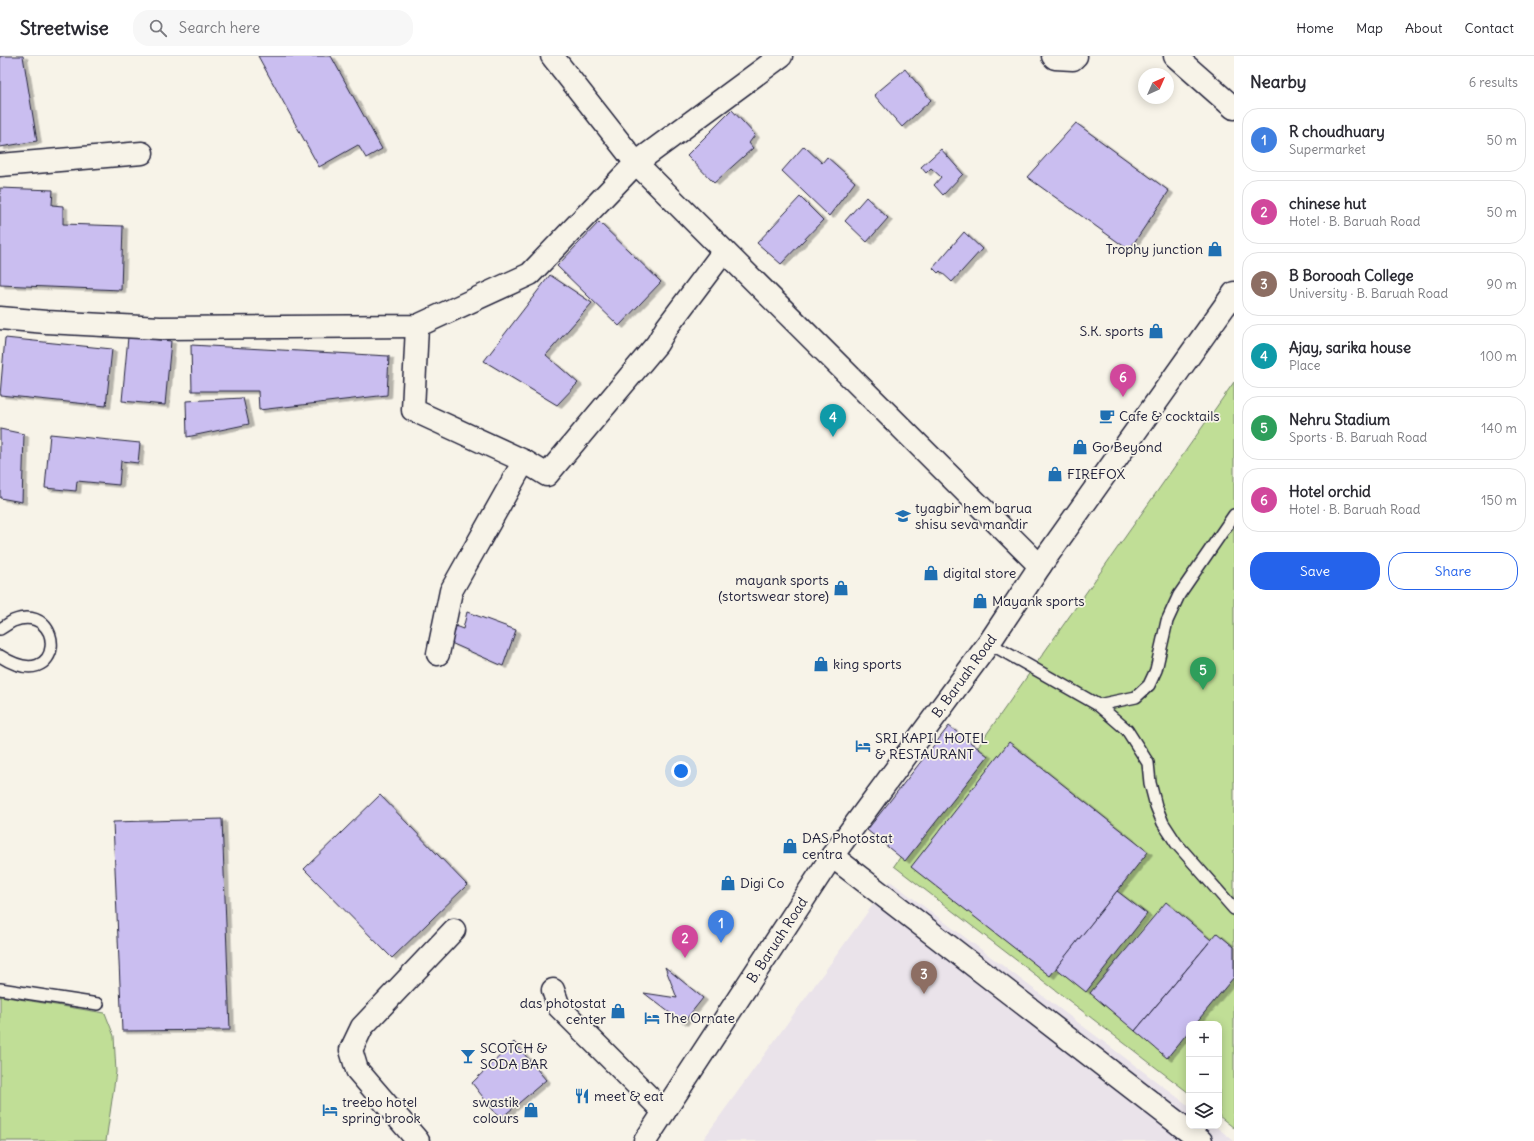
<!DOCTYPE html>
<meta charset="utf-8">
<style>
:root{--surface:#fff;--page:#f7f7f7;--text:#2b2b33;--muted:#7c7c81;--line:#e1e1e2;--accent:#2563eb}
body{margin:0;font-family:Delius,sans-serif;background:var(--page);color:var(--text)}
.controls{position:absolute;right:12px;bottom:12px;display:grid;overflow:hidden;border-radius:8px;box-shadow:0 2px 10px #0003}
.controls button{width:36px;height:36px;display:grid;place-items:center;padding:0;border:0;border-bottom:1px solid var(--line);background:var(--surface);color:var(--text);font:20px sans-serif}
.compass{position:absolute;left:1138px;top:12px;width:36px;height:36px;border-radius:50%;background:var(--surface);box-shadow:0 2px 10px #0003;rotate:45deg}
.you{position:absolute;left:681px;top:715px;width:14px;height:14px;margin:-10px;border:3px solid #fff;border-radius:50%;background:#1a73e8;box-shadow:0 0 0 6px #1a73e833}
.badge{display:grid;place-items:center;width:26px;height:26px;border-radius:50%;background:var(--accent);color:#fff;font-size:13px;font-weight:700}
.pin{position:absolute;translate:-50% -33px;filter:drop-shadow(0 1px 2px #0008)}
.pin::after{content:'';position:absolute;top:21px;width:14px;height:12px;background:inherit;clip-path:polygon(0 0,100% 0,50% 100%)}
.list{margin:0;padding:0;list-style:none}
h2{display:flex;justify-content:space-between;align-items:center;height:52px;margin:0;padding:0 16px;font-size:17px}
h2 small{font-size:13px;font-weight:400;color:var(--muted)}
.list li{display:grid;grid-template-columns:26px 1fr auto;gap:12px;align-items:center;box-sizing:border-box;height:64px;margin:0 8px 8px;padding:0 8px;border:1px solid var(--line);border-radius:16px}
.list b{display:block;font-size:15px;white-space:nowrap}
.list p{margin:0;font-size:13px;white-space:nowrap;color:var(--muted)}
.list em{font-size:13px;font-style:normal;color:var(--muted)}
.actions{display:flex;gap:8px;padding:12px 16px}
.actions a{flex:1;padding:9px 0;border:1px solid var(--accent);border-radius:16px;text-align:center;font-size:14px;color:var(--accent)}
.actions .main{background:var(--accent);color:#fff}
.icon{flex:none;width:22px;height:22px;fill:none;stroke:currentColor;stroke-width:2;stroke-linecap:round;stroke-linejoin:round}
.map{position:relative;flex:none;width:1234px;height:1085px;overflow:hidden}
header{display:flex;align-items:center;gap:24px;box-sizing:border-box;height:56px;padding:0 20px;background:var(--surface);border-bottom:1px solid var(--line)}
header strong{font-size:19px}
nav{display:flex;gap:22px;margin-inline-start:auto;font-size:14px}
.search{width:280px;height:36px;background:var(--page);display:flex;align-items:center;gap:10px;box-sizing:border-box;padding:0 14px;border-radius:16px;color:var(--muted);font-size:15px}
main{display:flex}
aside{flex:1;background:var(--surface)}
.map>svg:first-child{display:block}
.built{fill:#eae3ea}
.green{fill:#c0de96;stroke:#718068}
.building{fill:#cabef0;stroke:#22223b;filter:url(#shadow)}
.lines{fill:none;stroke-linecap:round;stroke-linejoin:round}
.service-casing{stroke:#22223b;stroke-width:14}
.minor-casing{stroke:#22223b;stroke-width:25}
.secondary-casing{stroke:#22223b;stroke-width:25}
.service{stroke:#f7f3e8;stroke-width:11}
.minor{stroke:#f7f3e8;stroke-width:22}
.secondary{stroke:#f7f3e8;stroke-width:22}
.labels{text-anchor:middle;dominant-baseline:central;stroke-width:3.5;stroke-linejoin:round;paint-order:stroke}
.poi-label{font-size:14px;fill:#22223b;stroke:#f7f3e8;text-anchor:start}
.street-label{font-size:14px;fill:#22223b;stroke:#f7f3e8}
</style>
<header>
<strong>Streetwise</strong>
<div class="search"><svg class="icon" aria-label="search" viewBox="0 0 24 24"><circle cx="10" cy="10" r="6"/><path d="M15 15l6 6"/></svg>Search here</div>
<nav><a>Home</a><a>Map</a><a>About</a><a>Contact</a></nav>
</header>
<main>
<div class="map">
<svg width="1234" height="1085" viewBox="0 0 1234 1085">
<defs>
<filter id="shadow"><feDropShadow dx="4.5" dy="2.5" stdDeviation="0" flood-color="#0004"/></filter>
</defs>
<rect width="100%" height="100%" fill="#f7f3e8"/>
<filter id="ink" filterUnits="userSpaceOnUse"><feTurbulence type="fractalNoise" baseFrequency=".025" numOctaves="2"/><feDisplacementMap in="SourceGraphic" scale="8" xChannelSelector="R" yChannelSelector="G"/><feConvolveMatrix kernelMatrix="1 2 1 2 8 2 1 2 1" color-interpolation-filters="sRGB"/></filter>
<g filter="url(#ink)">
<polygon class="built" points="890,825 1189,1050 1189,1070 1215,1070 1234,1085 702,1085"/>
<g class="green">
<polygon points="1234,326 1234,1072 1219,1060 1219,968 1189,968 1189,1037 894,810"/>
<polygon points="0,940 105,957 114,980 116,1016 106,1085 0,1085"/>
</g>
<g class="building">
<polygon points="0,0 23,0 37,85 0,91"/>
<polygon points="258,0 331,0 382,93 366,102 358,89 319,111"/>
<polygon points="905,13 931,44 902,71 874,39"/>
<polygon points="732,54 755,79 749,87 753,92 714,127 687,99"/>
<polygon points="1076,67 1169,135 1129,194 1027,121"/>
<polygon points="804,90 822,107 827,101 855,126 829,160 782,115"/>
<polygon points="941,93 963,118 943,139 934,129 941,121 931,112 926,117 921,111"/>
<polygon points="0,132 53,134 52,149 63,150 63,168 123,170 121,234 0,229"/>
<polygon points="800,141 823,164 781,208 757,187"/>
<polygon points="866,141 888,162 867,186 845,165"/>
<polygon points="599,166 661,226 619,270 557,210"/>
<polygon points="964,176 982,193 952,226 940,215 938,217 933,212"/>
<polygon points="550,219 592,247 546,299 578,327 557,349 484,305"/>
<polygon points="128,281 171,285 165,349 122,345"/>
<polygon points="5,282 112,293 106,350 0,339"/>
<polygon points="191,289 389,300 387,339 259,354 258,335 192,335"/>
<polygon points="243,342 249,368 187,381 186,345"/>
<polygon points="0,373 24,378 22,446 0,442"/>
<polygon points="50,378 140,387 138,407 121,405 119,429 77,425 76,435 45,432"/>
<polygon points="467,556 516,574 503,610 451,587 455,570 463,573"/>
<polygon points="949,670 988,700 905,805 867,774"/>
<polygon points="1009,686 1148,796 1050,920 911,811"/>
<polygon points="380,739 467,829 392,902 304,813"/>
<polygon points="222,763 230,974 122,975 113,766"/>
<polygon points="1117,835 1147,858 1086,936 1056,912"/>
<polygon points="1166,846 1211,884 1135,975 1090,937"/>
<polygon points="1217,877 1234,891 1234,921 1195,968 1189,968 1189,975 1167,1002 1135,975"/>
<polygon points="665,911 703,942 683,967 644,937 677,942"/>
<polygon points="514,986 546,1024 500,1063 472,1027"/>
</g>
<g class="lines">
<g class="service-casing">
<g id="service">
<path d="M0 573C4 571 9 567 13 565 66 545 66 642 0 600"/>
<polyline points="989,587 1098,649 1127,674 1148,707 1150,727 1156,750 1163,767 1176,787 1234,853"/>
<polyline points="1098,649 1136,641 1149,629 1156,614 1167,565 1179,539 1234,459"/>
<polyline points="0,933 98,948"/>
</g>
</g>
<g class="minor-casing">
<g id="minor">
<polyline points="552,0 636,107 1040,510"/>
<polyline points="1053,0 1055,2 1073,3 1076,0"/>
<polyline points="1175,0 1234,52"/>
<polyline points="0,109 142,97"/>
<polyline points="0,262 46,266 160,272 417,270 530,218 636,107 781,0"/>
<polyline points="417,270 413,354 524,405 451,535 438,598"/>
<polyline points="524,405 547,419 657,288 667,271 724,195"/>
<polyline points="832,800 1201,1085"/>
<polyline points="553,934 559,951 664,1056"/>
<polyline points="418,1085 357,1014 351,994 362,971 454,874"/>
</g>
</g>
<g class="secondary-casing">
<polyline id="secondary" points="645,1085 832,800 989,587 1040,510 1234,237"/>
</g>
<use href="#service" class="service"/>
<use href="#minor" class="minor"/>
<use href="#secondary" class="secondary"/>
</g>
</g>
<defs>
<g id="shop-bare" transform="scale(1.2)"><path d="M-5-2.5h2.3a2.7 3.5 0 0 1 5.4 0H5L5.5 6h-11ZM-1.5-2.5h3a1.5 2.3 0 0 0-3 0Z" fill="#1f6fb2" stroke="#f7f3e8" stroke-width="2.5" paint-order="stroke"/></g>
<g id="cafe-bare" transform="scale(1.2)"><path d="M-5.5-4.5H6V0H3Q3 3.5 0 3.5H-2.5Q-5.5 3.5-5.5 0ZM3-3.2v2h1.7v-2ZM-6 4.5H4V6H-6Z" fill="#1f6fb2" stroke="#f7f3e8" stroke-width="2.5" paint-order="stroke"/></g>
<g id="university-bare" transform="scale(1.2)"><path d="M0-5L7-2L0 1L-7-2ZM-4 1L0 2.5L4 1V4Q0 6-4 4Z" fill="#1f6fb2" stroke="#f7f3e8" stroke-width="2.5" paint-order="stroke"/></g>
<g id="hotel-bare" transform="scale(1.2)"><path d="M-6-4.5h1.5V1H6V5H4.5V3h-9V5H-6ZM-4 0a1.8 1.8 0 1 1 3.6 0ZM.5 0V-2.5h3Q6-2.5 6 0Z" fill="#1f6fb2" stroke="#f7f3e8" stroke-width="2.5" paint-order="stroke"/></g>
<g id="bar-bare" transform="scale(1.2)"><path d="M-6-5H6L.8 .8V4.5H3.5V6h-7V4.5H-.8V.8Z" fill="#1f6fb2" stroke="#f7f3e8" stroke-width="2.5" paint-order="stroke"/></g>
<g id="restaurant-bare" transform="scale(1.2)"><path d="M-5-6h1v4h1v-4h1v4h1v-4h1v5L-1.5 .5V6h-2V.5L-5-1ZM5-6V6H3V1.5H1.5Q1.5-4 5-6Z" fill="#1f6fb2" stroke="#f7f3e8" stroke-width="2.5" paint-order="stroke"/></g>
</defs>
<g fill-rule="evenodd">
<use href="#shop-bare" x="1215" y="193"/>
<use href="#shop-bare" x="1156" y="275"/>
<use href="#cafe-bare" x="1107" y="360"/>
<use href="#shop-bare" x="1080" y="391"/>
<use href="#shop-bare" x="1055" y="418"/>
<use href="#university-bare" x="903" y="460"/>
<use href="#shop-bare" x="931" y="517"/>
<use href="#shop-bare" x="841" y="532"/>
<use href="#shop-bare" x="980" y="545"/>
<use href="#shop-bare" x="821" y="608"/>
<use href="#hotel-bare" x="863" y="690"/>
<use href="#shop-bare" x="790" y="790"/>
<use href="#shop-bare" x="728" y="827"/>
<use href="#shop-bare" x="618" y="955"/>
<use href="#hotel-bare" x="652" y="962"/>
<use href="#bar-bare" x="468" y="1000"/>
<use href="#restaurant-bare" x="582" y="1040"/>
<use href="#hotel-bare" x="330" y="1054"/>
<use href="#shop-bare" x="531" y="1054"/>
</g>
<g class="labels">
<g class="poi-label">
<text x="1203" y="193" text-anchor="end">Trophy junction</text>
<text x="1144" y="275" text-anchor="end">S.K. sports</text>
<text x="1119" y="360">Cafe &amp; cocktails</text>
<text x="1092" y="391">Go Beyond</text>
<text x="1067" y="418">FIREFOX</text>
<text x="915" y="452">tyagbir hem barua<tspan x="915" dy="16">shisu seva mandir</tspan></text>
<text x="943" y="517">digital store</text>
<text x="829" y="524" text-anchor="end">mayank sports<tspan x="829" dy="16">(stortswear store)</tspan></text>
<text x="992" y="545">Mayank sports</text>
<text x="833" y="608">king sports</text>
<text x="875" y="682">SRI KAPIL HOTEL<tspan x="875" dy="16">&amp; RESTAURANT</tspan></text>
<text x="802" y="782">DAS Photostat<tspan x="802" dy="16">centra</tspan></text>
<text x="740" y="827">Digi Co</text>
<text x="606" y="947" text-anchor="end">das photostat<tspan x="606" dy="16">center</tspan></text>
<text x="664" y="962">The Ornate</text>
<text x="480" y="992">SCOTCH &amp;<tspan x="480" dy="16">SODA BAR</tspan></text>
<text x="594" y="1040">meet &amp; eat</text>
<text x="342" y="1046">treebo hotel<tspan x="342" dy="16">spring brook</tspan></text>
<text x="519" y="1046" text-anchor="end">swastik<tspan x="519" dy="16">colours</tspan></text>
</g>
<g class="street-label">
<text transform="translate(964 620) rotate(-54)">B. Baruah Road</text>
<text transform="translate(777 884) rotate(-57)">B. Baruah Road</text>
</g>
</g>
</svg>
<div class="controls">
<button>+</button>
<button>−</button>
<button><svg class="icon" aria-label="layers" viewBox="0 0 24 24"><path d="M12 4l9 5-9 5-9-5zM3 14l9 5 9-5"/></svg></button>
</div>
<svg class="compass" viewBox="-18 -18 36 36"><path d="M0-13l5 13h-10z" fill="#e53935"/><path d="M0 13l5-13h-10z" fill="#7c7c81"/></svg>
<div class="you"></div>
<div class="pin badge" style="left:721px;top:887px;background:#3f7fe0">1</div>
<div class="pin badge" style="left:685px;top:902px;background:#d1479c">2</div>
<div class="pin badge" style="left:924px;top:938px;background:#8d6e63">3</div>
<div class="pin badge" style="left:833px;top:381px;background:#0f9aa8">4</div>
<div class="pin badge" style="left:1203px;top:634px;background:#2e9e5b">5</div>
<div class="pin badge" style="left:1123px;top:341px;background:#d1479c">6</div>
</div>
<aside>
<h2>Nearby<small>6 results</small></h2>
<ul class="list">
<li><span class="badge" style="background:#3f7fe0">1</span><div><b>R choudhuary</b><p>Supermarket</p></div><em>50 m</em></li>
<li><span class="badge" style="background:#d1479c">2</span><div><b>chinese hut</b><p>Hotel · B. Baruah Road</p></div><em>50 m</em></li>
<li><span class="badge" style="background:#8d6e63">3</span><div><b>B Borooah College</b><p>University · B. Baruah Road</p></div><em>90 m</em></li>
<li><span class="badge" style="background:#0f9aa8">4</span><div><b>Ajay, sarika house</b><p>Place</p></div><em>100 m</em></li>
<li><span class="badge" style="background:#2e9e5b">5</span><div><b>Nehru Stadium</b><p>Sports · B. Baruah Road</p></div><em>140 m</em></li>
<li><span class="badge" style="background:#d1479c">6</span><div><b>Hotel orchid</b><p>Hotel · B. Baruah Road</p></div><em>150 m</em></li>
</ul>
<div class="actions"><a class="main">Save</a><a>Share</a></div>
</aside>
</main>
